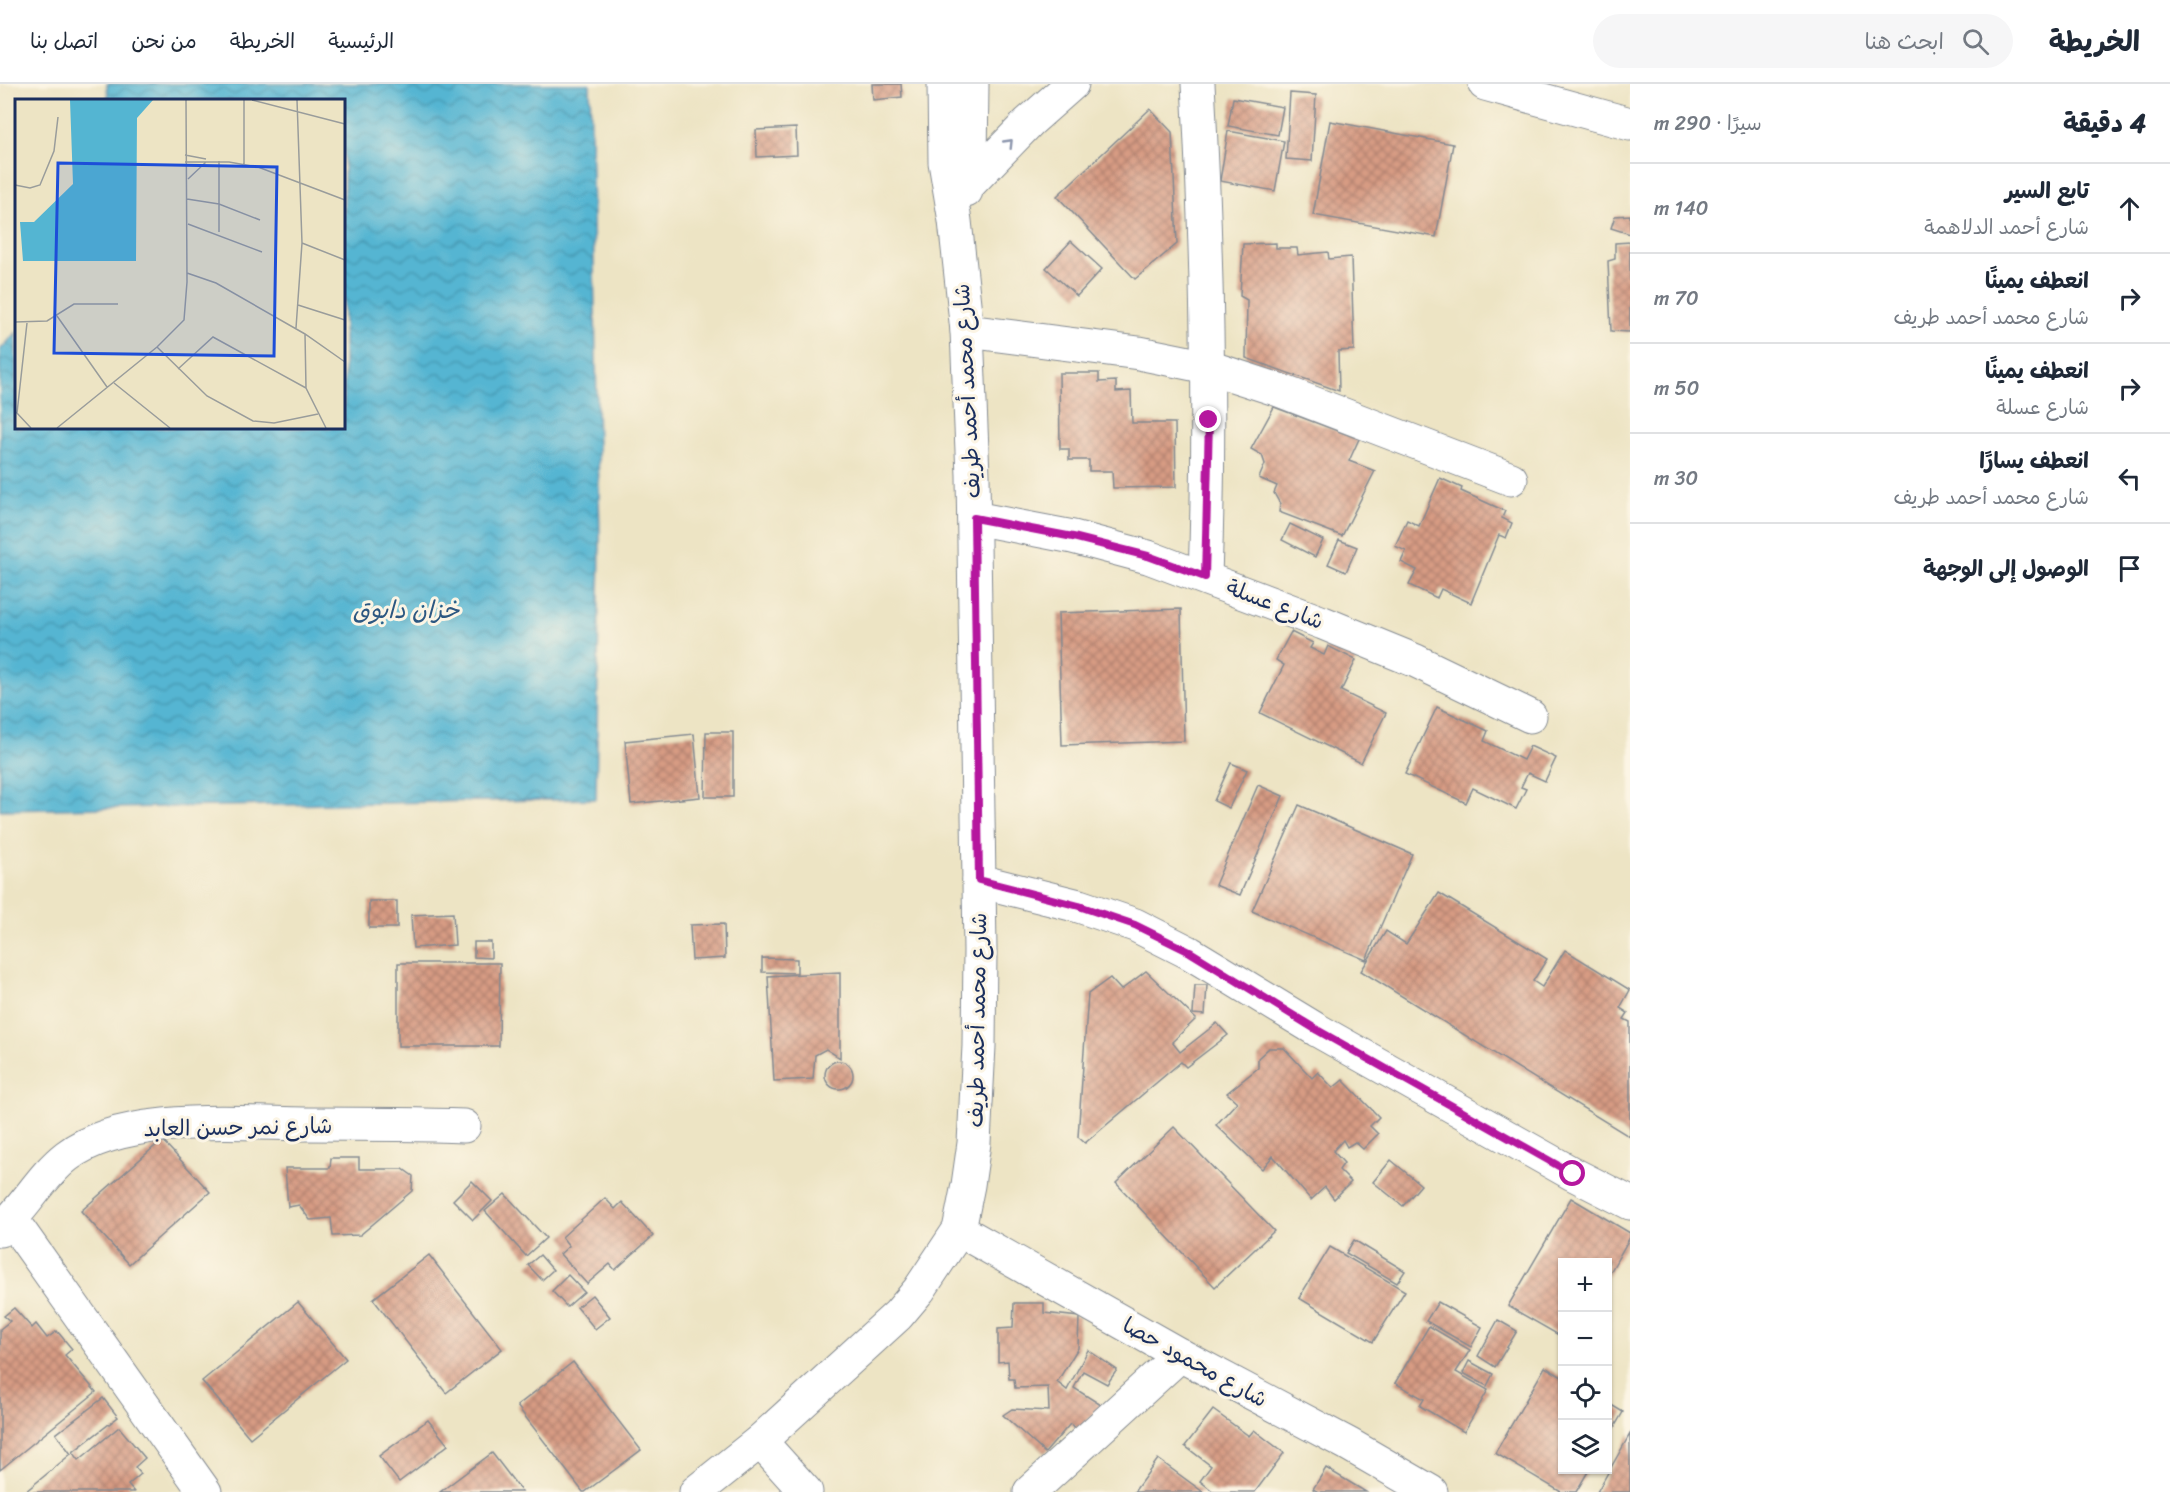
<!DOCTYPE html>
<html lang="ar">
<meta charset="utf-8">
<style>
:root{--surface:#fff;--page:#f6f6f7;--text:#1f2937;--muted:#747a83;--line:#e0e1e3}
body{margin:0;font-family:Sriracha,"Playpen Sans Arabic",sans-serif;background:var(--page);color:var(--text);direction:rtl}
.controls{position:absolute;right:18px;bottom:18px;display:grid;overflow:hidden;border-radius:0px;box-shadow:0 2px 4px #0004}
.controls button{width:54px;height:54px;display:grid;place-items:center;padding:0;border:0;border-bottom:2px solid var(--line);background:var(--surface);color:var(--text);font:30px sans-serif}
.stop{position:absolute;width:18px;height:18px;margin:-14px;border:4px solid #b5179e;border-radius:50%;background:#fff}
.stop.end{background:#b5179e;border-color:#fff;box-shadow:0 2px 6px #0008}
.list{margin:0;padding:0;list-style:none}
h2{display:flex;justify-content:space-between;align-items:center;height:78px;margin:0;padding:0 24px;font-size:26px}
h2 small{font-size:20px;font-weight:400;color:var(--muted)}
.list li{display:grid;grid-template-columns:39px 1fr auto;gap:18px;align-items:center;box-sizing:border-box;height:90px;padding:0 24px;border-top:2px solid var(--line)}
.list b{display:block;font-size:22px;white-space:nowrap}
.list p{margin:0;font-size:20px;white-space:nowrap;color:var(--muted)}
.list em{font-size:20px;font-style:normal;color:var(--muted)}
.icon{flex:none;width:33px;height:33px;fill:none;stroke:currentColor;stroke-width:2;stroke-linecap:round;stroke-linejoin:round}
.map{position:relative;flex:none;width:1630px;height:1408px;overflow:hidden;direction:ltr}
header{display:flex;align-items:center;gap:36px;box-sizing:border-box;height:84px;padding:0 30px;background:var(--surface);border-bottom:2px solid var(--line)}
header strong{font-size:28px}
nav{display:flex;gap:33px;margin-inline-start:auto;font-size:21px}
.search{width:420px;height:54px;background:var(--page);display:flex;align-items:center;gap:15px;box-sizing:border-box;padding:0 21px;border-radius:33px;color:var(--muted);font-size:22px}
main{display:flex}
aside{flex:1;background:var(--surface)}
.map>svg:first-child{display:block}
.water{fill:url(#water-waves);stroke:#387298;stroke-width:1.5}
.building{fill:url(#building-cross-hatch)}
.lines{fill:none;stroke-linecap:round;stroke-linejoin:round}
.minor-casing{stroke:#848a91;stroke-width:35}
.minor{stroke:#fff;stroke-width:33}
.oneway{stroke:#8d97ae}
.route{stroke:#b5179e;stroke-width:8}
.labels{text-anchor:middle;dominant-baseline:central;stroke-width:6;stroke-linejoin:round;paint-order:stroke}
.street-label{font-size:22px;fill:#1b2f5e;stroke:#fcf5e5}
.water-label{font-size:24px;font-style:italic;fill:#2c5781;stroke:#fcf5e5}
.inset-road{fill:none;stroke:#999c9b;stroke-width:1.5}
.view{fill:#1d4ed8;fill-opacity:0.15;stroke:#1d4ed8;stroke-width:3}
.inset-edge{fill:none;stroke:#1b2f5e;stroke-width:3}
</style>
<header>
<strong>الخريطة</strong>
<div class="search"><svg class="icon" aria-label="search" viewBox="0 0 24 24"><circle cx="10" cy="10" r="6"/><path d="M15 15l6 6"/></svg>ابحث هنا</div>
<nav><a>الرئيسية</a><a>الخريطة</a><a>من نحن</a><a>اتصل بنا</a></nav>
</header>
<main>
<aside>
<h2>4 دقيقة<small>سيرًا · 290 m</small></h2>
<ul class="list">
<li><svg class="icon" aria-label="ahead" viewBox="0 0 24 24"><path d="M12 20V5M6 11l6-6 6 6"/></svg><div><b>تابع السير</b><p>شارع أحمد الدلاهمة</p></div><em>140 m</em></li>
<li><svg class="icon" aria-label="right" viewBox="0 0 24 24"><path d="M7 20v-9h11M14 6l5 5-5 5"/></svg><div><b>انعطف يمينًا</b><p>شارع محمد أحمد طريف</p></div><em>70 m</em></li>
<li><svg class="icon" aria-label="right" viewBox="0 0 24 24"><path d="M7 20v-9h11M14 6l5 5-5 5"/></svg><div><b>انعطف يمينًا</b><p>شارع عسلة</p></div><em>50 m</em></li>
<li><svg class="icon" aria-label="left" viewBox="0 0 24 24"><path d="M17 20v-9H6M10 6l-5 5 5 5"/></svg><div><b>انعطف يسارًا</b><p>شارع محمد أحمد طريف</p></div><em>30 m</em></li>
<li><svg class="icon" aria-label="arrive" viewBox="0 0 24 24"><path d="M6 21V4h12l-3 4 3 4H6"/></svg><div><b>الوصول إلى الوجهة</b></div></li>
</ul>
</aside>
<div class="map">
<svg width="1630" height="1408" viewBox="0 0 1630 1408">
<defs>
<pattern id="water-waves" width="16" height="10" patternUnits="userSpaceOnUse" patternTransform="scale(1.5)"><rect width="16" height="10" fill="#54b5d2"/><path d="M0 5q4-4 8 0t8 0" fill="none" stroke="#4594ae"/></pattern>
<pattern id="building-cross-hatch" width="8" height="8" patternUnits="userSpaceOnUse" patternTransform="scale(1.5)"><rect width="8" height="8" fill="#d79b83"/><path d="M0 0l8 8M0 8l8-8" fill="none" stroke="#ae7f6e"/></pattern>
</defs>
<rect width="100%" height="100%" fill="#fcf5e5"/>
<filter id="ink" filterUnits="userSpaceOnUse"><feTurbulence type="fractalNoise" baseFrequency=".0167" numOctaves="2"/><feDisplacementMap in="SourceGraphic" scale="12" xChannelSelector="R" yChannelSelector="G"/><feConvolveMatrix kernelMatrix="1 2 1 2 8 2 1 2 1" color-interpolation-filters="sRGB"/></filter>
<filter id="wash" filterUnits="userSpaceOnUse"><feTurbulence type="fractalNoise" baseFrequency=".008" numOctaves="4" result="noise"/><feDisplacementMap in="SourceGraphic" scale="24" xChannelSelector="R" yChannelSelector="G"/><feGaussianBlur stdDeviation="1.35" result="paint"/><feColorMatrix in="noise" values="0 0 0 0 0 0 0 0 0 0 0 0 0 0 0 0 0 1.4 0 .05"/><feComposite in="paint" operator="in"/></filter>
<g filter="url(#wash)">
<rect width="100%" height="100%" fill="#ede4c4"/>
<polygon class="water" points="107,0 590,0 600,456 596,715 0,726 0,266 16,249 16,344 344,344 344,16 108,16"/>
<g id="blocks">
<g class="building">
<polygon points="872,0 901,0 902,13 873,16"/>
<polygon points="1290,9 1316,11 1312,77 1286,75"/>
<polygon points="1233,14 1283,23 1278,51 1228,42"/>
<polygon points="1150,25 1172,48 1177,160 1135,195 1057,112"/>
<polygon points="1330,37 1453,60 1436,153 1313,131"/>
<polygon points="796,44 797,71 757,73 756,46"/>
<polygon points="1228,47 1284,57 1275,107 1220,97"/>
<polygon points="1630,131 1630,150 1611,144 1615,132"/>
<polygon points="1071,157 1102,185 1077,212 1046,184"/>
<polygon points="1630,158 1630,248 1611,247 1608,177 1615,175 1615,159"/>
<polygon points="1276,159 1276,164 1297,164 1298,171 1328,168 1329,175 1351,173 1354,266 1338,267 1339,307 1246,274 1247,216 1240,212 1243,160"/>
<polygon points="1059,289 1099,289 1099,298 1116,297 1116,308 1131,307 1132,339 1175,339 1176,403 1113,404 1112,387 1089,387 1089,376 1069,376 1069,365 1060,365"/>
<polygon points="1274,323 1359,355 1349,377 1375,387 1342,452 1279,428 1280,420 1274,409 1277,402 1259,394 1265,380 1262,371 1251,365"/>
<polygon points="1440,394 1462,404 1461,407 1505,427 1502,434 1512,439 1506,454 1499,451 1471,519 1441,505 1437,514 1409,501 1417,486 1401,478 1406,467 1395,462 1407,436 1419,442"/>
<polygon points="1290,440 1323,456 1315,473 1282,456"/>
<polygon points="1339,456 1357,463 1346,488 1328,480"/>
<polygon points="1181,525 1184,657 1062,661 1058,529"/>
<polygon points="1291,548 1313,559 1310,564 1324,571 1328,562 1356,576 1341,607 1386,629 1361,679 1260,629 1284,581 1276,576"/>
<polygon points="1437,623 1488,647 1484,657 1523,676 1530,662 1556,674 1545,697 1528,689 1521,703 1526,705 1516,725 1473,704 1466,719 1405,690"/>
<polygon points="706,648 733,648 733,713 705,713"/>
<polygon points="694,650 700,713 631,720 625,657"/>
<polygon points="1231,679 1247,686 1229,724 1214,717"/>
<polygon points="1258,701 1283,712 1240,811 1215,801"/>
<polygon points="1299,721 1412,770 1366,876 1252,827"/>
<polygon points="1439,809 1547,875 1533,897 1542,903 1565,866 1630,906 1620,924 1628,929 1624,935 1630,938 1630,1053 1361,887 1386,847 1406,860"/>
<rect x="369" y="817" width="28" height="27"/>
<polygon points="453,829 455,861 413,864 411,831"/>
<polygon points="724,840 725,874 692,876 690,841"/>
<polygon points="474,858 491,858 491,874 474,873"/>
<polygon points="762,874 797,875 797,889 762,888"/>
<polygon points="398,879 500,879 499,962 398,962"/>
<polygon points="1146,887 1196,935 1172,958 1180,968 1217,939 1228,951 1186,983 1181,978 1085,1059 1078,1053 1088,910 1110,894 1121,906"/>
<polygon points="840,888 840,974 826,965 815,971 813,995 774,997 768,892"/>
<polygon points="1195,901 1207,901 1205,931 1193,930"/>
<polygon points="1269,964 1284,964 1312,994 1318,988 1333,1004 1343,996 1379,1033 1370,1042 1378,1050 1363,1065 1355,1058 1347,1063 1343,1056 1333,1067 1344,1079 1339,1086 1351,1098 1334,1115 1325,1103 1311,1116 1273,1072 1262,1085 1216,1041 1237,1018 1227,1009 1258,984 1258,974"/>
<circle cx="839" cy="991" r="14"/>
<polygon points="1174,1043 1274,1147 1215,1203 1116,1099"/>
<polygon points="162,1056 210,1108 129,1180 81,1127"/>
<polygon points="331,1074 359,1074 359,1085 403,1085 413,1092 412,1107 360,1151 333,1152 331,1134 310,1136 299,1121 288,1123 285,1084 330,1084"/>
<polygon points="1391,1076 1421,1101 1403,1122 1373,1098"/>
<polygon points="472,1097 492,1117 473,1136 453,1116"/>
<polygon points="505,1110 546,1154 526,1172 485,1127"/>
<polygon points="605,1114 615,1125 622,1118 653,1152 615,1186 610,1180 587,1200 560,1170 569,1162 562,1153"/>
<polygon points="1571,1114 1630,1149 1630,1153 1608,1192 1608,1178 1562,1178 1562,1253 1508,1222"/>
<polygon points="1354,1156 1405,1187 1397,1199 1346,1169"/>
<polygon points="1330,1163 1405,1207 1373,1258 1299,1214"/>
<polygon points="429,1171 502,1265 446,1309 373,1215"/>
<polygon points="540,1171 553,1186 542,1196 528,1181"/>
<polygon points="568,1191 584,1208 567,1223 552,1207"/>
<polygon points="592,1211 610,1233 595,1245 577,1223"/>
<polygon points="298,1218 346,1275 250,1354 202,1297"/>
<polygon points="1438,1218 1482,1243 1471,1263 1426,1237"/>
<polygon points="1014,1219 1044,1219 1044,1229 1079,1233 1078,1264 1057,1298 1067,1306 1088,1266 1117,1286 1107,1300 1083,1287 1074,1304 1101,1321 1079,1346 1070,1340 1045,1369 1003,1331 1012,1325 1049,1327 1048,1303 1015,1304 1014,1295 1009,1295 1008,1277 998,1278 998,1245 1013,1244"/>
<polygon points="14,1224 32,1244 36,1240 47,1254 57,1247 72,1265 65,1271 96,1308 0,1386 0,1245 10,1237 4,1232"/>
<polygon points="1498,1236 1517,1247 1495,1283 1478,1272"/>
<polygon points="1429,1242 1470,1266 1456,1288 1488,1306 1464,1348 1420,1322 1424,1315 1395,1299"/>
<polygon points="1469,1277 1493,1290 1487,1302 1463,1289"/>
<polygon points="573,1278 641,1366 585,1408 583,1408 517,1322"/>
<polygon points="1545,1283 1562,1293 1562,1386 1589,1386 1576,1408 1561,1408 1495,1369"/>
<polygon points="103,1314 118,1333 73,1368 79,1376 119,1343 145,1374 135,1383 141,1390 128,1401 134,1408 25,1408 71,1370 56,1350"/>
<polygon points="1608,1319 1623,1328 1608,1354"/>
<polygon points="1213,1326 1249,1352 1254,1346 1284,1369 1255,1408 1214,1408 1200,1397 1211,1382 1185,1362"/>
<polygon points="428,1336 448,1361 399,1398 379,1372"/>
<polygon points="1630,1350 1630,1408 1597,1408"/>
<polygon points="492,1369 522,1408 440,1408"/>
<polygon points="1158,1375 1203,1408 1134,1408"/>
<polygon points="1326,1384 1366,1408 1318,1408 1313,1405"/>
</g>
</g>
</g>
<g filter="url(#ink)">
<use href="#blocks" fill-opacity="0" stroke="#848a91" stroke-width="1.5"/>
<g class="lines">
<g class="minor-casing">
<g id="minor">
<path d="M1198 0C1207 165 1211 329 1205 493"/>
<polyline points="1485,0 1630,40"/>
<polyline points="968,101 1029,38 1072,0"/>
<polyline points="966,107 971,77 972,0"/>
<polyline points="967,247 1139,269 1208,283 1279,306 1511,395"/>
<polyline points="974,434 1073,453 1148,473 1323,539 1416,577 1530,632"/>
<polyline points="979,797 1079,822 1135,841 1190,869 1317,946 1573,1090 1630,1119"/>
<polyline points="12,1136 205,1408"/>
<path d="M0 1146C25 1124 41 1092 67 1072 123 1029 236 1039 304 1040 358 1040 411 1040 464 1042"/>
<polyline points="959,1146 1180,1271 1348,1360 1431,1408"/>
<polyline points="760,1357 806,1408"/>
<polyline points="696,1408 760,1357 898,1231 919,1206 959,1146 968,1101 974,1059 979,962 980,866 973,391 967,247 955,137 945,78 944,0"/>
<polyline points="1030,1408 1180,1271"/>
</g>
</g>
<use href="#minor" class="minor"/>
</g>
<defs><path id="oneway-chevron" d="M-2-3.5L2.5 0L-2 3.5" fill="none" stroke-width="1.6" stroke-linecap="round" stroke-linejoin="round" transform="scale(1.5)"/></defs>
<use class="oneway" href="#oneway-chevron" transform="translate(1009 59) rotate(-46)"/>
</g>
<g class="lines" filter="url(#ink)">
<polyline class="route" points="1209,336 1205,493 1148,472 1073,453 974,434 979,796 1079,822 1135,841 1190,868 1317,946 1573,1090"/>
</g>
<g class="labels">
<g class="street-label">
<text transform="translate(967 307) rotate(-93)">شارع محمد أحمد طريف</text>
<text transform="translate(1275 520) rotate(21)">شارع عسلة</text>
<text transform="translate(977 936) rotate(-89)">شارع محمد أحمد طريف</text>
<text transform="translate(238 1043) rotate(-1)">شارع نمر حسن العابد</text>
<text transform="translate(1195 1278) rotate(29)">شارع محمود حصا</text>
</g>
<g class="water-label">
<text x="406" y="526">خزان دابوق</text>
</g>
</g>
<g transform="translate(15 15)">
<rect width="330" height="330" fill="#ede4c4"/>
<path d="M55 1H138L122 19 121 162H8L5 123H19L58 85Z" fill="#54b5d2"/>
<path class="inset-road" d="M237 1 330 25M170 56 191 60M204 62V133M170 63H214L243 68 330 101M229 65V1M173 80 191 63M0 86 15 89 25 86 39 52 43 18M172 100 204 105 245 121M173 125 247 153M287 144 330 161M172 174 201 184 290 235 330 263M283 206 330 221M42 217 92 288M0 223 32 222 59 205H103M281 229 287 144 282 1M290 235 291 289 311 329M142 248 192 297 238 322 259 324 303 315M163 270 198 238 291 289M99 284 155 329M1 313 16 329M2 314 12 224M42 329 142 248 169 221 172 183 171 1"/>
<path class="view" d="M43 64 262 68 259 257 39 254Z"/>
<rect width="330" height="330" class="inset-edge"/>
</g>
</svg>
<div class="controls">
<button>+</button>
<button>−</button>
<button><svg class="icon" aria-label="locate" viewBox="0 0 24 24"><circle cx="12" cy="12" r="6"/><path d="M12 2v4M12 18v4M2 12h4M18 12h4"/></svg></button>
<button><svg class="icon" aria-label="layers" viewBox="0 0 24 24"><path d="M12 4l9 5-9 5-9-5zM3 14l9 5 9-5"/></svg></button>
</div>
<div class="stop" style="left:1573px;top:1090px"></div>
<div class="stop end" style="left:1209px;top:336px"></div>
</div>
</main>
